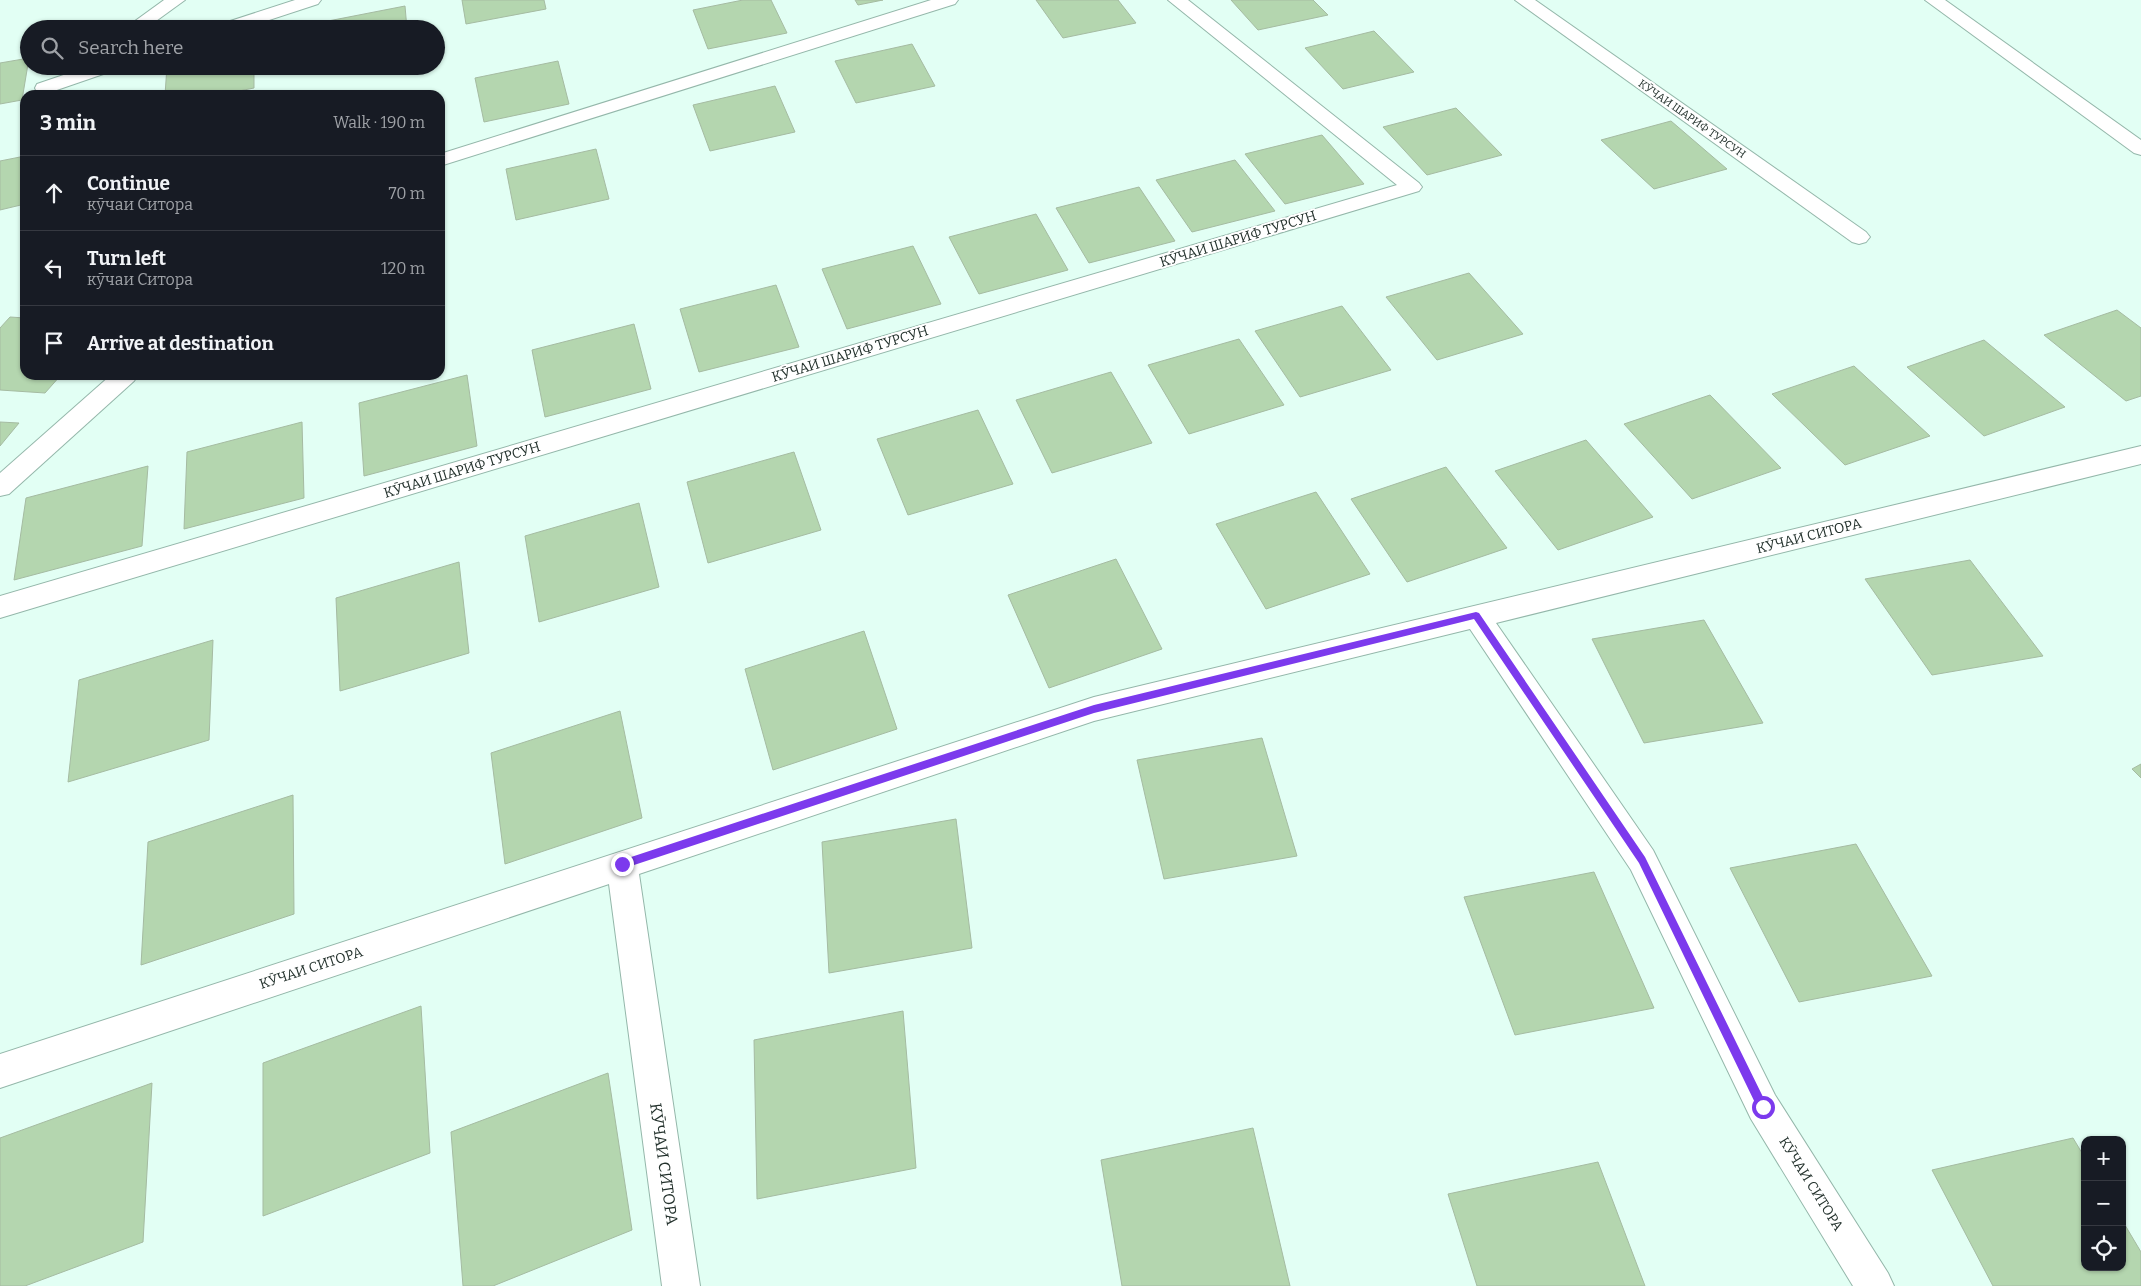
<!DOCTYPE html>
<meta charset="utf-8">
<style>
:root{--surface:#171b24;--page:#242831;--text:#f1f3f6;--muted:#9ea1a6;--line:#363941}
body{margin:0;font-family:Bitter,serif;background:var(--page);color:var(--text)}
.controls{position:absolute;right:15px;bottom:15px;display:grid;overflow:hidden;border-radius:10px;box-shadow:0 1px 4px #0004}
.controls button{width:45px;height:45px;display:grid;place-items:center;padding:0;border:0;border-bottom:1px solid var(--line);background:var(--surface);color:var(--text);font:25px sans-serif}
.stop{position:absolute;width:15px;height:15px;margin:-11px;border:4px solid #7c3aed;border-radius:50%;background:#fff}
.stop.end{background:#7c3aed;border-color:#fff;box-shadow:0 1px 5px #0008}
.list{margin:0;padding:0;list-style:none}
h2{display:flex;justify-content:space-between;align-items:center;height:65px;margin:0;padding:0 20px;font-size:21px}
h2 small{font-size:16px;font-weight:400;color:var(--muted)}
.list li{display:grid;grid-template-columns:32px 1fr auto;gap:15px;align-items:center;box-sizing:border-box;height:75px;padding:0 20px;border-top:1px solid var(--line)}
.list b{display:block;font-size:19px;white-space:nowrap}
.list p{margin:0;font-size:16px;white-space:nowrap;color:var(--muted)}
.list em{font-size:16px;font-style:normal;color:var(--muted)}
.icon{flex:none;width:28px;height:28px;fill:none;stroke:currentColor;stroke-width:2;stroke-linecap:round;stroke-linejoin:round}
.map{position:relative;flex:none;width:2141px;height:1286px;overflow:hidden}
.search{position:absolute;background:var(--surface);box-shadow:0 1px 4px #0004;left:20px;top:20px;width:425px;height:55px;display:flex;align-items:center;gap:12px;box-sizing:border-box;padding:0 18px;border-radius:28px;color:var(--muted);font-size:19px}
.panel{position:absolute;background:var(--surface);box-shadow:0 1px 4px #0004;left:20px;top:90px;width:425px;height:290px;border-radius:15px}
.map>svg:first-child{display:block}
.building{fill:#b4d6af;stroke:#a5bba2}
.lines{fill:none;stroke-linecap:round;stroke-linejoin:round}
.street-casing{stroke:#94b7aa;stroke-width:2}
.street{fill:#fff;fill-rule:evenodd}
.route{fill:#7c3aed}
.labels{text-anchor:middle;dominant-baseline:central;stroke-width:4;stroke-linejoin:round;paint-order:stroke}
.far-street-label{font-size:11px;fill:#24322d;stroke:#fff}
.street-label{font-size:14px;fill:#24322d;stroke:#fff}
.near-street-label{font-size:16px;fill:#24322d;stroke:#fff}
</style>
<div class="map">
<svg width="2141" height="1286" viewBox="0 0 2141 1286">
<rect width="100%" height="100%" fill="#e2fff4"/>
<g class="building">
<polygon points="462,0 544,0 546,9 466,24"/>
<polygon points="743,0 771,0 787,33 708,49 693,10"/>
<polygon points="855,0 883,0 858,5"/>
<polygon points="1036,0 1118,0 1136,23 1063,38"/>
<polygon points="1231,0 1313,0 1328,15 1258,30"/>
<polygon points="405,6 407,29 323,29 323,22"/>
<polygon points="1374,31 1414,72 1343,89 1305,48"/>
<polygon points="912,44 935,86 856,103 835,61"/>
<polygon points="29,58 22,100 0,104 0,63"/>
<polygon points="558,61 569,104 484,122 475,78"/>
<polygon points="167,66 254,66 254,88 219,95 165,95"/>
<polygon points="775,86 795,132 710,151 693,105"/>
<polygon points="1456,108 1502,155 1427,175 1383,127"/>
<polygon points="1671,121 1727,169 1654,189 1601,140"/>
<polygon points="1322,135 1364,184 1285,204 1245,154"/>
<polygon points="596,149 609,199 516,220 506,169"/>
<polygon points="25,156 25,204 0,210 0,161"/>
<polygon points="1235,160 1275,211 1192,232 1156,180"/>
<polygon points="1139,187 1175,241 1089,263 1056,208"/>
<polygon points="1036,214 1068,270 979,294 949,237"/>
<polygon points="913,246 941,304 847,329 822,269"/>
<polygon points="1469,273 1523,334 1437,360 1386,297"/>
<polygon points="776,285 799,347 699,372 680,309"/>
<polygon points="1342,306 1391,370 1300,397 1255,331"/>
<polygon points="2117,310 2141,328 2141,396 2126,401 2044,335"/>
<polygon points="10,317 25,318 25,375 61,375 45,393 0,390 0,328"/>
<polygon points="634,324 651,389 545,417 532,350"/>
<polygon points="1239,339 1284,405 1189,434 1148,365"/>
<polygon points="1984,340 2065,407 1984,436 1907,367"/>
<polygon points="1854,366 1930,436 1845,465 1772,394"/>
<polygon points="1111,372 1152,443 1052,473 1016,400"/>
<polygon points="467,375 477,446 364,476 359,403"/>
<polygon points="1710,395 1781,468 1692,499 1624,424"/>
<polygon points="978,410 1013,484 908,515 877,439"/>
<polygon points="0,422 19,423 0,446"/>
<polygon points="302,422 304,498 184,529 187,452"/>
<polygon points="1586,440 1653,517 1558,550 1495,471"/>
<polygon points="794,452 821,530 708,563 687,482"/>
<polygon points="148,466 142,546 14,580 26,498"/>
<polygon points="1446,467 1507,548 1407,582 1351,499"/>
<polygon points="1316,492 1370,574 1266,609 1216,524"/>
<polygon points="639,503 659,587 539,622 525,536"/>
<polygon points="1116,559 1162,649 1049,688 1008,595"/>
<polygon points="1970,560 2043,656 1932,675 1865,579"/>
<polygon points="459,562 469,653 340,691 336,598"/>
<polygon points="1704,620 1763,723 1644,743 1592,639"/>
<polygon points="864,631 897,729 773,770 745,669"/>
<polygon points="213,640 209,740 68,782 79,680"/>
<polygon points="620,711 642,818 505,864 491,753"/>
<polygon points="1262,738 1297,856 1164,879 1137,760"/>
<polygon points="2141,764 2141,778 2132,769"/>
<polygon points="293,795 294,914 141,965 148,842"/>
<polygon points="956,819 972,948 829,973 822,842"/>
<polygon points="1856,844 1932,976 1799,1002 1730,868"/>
<polygon points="1594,872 1654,1008 1515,1035 1464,897"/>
<polygon points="421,1006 430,1153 263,1216 263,1063"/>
<polygon points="903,1011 916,1168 757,1199 754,1040"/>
<polygon points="608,1073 632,1230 493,1286 463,1286 451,1132"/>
<polygon points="152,1083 143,1242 25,1286 0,1286 0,1138"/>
<polygon points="1253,1128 1290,1286 1122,1286 1101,1160"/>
<polygon points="2073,1138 2085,1158 2085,1267 2122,1267 2122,1220 2141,1252 2141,1286 1993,1286 1932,1170"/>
<polygon points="1598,1162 1645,1286 1477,1286 1448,1194"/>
</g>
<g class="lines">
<g class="street-casing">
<g id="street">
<polygon points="164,0 185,0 145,29 124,29"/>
<polygon points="295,0 321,0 318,4 242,29 215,29 218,25"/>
<polygon points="931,0 958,0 955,4 440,166 440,154"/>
<polygon points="1168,0 1188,0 1419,183 1422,187 1419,191 0,618 0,596 1397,185"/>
<polygon points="1515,0 1535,0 1866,232 1870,237 1866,242 1859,244 1852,242"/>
<polygon points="1925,0 1945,0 2141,140 2141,155 2134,153"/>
<polygon points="90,66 118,66 115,70 51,92 37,92 35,88 37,84"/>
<polygon points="111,375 138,375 134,381 9,494 0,496 0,473"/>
<polygon points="2141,446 2141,464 1496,623 1653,850 1775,1095 1888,1273 1894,1286 1853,1286 1751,1119 1631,870 1470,629 1094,721 639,874 700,1286 662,1286 609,884 0,1088 0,1054 1094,697"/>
</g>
</g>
<use href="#street" class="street"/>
</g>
<polygon class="route" points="1476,612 1479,613 1645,857 1766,1103 1766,1111 1759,1111 1639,863 1474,619 1094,713 622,869 617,864 622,860 1094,705"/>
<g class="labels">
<g class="far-street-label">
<text transform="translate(1692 119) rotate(35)">КӮЧАИ ШАРИФ ТУРСУН</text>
</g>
<g class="street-label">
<text transform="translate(1238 239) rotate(-17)">КӮЧАИ ШАРИФ ТУРСУН</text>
<text transform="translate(850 354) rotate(-17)">КӮЧАИ ШАРИФ ТУРСУН</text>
<text transform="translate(462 470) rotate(-17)">КӮЧАИ ШАРИФ ТУРСУН</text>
<text transform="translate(1809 536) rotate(-14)">КӮЧАИ СИТОРА</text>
<text transform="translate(311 968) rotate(-18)">КӮЧАИ СИТОРА</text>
<text transform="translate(1811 1184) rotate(58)">КӮЧАИ СИТОРА</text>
</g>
<g class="near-street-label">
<text transform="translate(664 1164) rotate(82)">КӮЧАИ СИТОРА</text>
</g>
</g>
</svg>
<div class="controls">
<button>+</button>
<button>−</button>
<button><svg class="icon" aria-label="locate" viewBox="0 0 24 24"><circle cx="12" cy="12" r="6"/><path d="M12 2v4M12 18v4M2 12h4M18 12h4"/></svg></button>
</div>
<div class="stop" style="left:1763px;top:1107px"></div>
<div class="stop end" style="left:622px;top:864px"></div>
<div class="search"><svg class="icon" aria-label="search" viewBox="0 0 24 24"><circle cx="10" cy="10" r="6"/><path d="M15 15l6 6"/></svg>Search here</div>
<section class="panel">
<h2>3 min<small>Walk · 190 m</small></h2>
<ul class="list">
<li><svg class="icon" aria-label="ahead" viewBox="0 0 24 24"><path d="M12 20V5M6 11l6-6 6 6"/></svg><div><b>Continue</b><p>кӯчаи Ситора</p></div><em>70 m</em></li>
<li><svg class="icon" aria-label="left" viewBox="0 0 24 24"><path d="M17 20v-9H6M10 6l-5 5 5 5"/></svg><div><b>Turn left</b><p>кӯчаи Ситора</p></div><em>120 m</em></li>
<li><svg class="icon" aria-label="arrive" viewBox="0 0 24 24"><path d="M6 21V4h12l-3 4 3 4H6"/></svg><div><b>Arrive at destination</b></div></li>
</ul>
</section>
</div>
